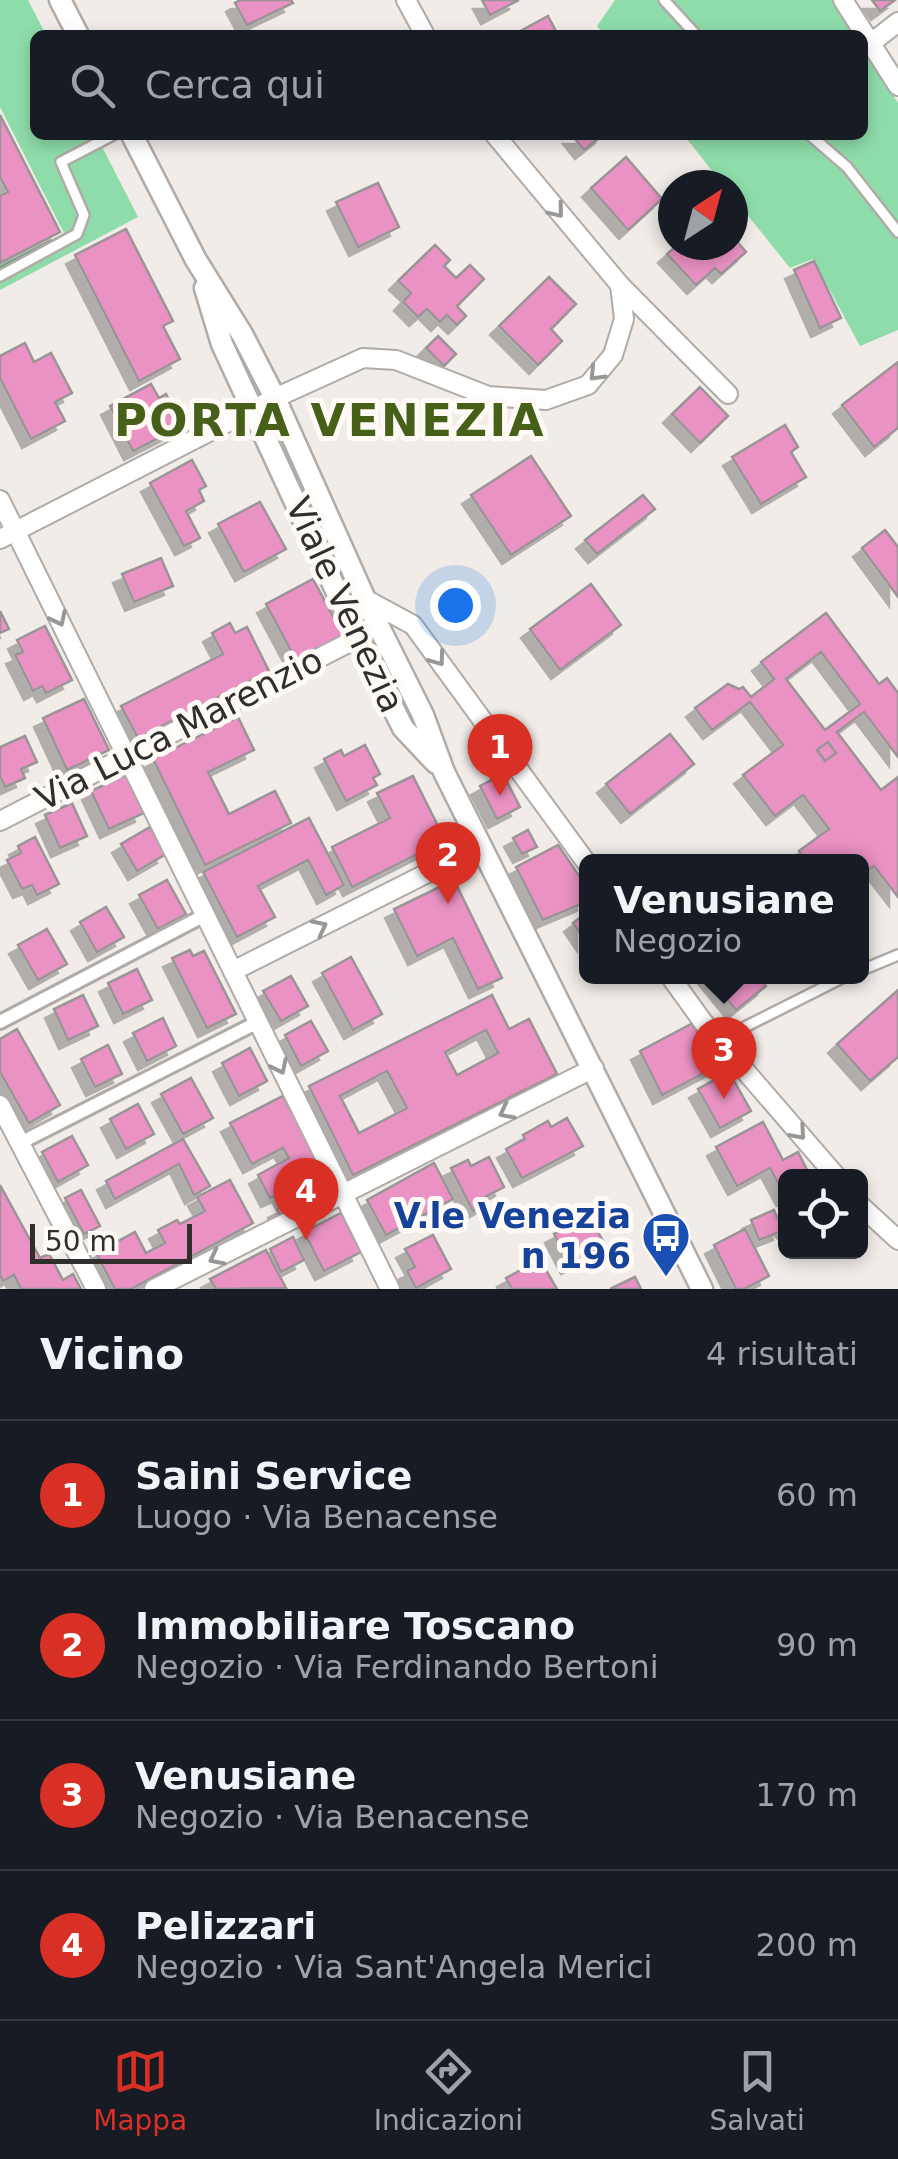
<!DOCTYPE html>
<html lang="it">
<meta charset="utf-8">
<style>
:root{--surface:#171b24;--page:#20242c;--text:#f1f3f6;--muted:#9ea1a6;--line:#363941;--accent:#d93025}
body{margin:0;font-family:"DejaVu Sans",sans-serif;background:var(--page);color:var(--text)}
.controls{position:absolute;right:30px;bottom:30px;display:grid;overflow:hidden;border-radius:15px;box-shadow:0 5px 15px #0003}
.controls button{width:90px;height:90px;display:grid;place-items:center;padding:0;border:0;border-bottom:2px solid var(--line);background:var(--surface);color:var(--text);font:50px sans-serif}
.compass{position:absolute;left:658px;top:170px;width:90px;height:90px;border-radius:50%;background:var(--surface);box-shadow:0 5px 15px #0003;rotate:36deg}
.scale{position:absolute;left:30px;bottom:25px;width:162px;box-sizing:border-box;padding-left:10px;border:5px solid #302f2d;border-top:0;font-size:28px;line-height:35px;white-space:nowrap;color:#302f2d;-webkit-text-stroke:8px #fffaf5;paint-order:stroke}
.you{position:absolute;left:455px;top:605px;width:35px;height:35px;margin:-25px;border:8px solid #fff;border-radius:50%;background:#1a73e8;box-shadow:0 0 0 15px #1a73e833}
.badge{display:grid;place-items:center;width:65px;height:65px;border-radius:50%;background:var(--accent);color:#fff;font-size:32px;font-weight:700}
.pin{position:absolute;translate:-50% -82px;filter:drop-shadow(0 2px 5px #0008)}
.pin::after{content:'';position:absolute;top:52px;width:35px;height:30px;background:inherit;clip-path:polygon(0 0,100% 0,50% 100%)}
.popup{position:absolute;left:579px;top:854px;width:290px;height:130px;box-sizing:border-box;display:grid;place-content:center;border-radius:15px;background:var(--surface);filter:drop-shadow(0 2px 8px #0005);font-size:32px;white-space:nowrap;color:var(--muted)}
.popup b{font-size:38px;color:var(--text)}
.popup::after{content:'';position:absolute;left:50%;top:100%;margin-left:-20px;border:20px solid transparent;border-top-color:var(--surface)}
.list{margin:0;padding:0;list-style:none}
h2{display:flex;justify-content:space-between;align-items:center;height:130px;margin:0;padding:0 40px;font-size:42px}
h2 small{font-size:32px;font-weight:400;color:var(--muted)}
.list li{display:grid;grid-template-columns:65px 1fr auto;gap:30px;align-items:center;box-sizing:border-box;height:150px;padding:0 40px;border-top:2px solid var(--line)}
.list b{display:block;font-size:38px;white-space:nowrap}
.list p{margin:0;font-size:32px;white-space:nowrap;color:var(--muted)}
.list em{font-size:32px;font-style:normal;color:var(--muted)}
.icon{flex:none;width:55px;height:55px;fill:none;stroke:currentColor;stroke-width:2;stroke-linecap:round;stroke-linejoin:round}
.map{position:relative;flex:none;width:898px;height:1289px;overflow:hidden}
.search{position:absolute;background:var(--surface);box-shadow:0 5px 15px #0003;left:30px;right:30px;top:30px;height:110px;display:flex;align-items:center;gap:25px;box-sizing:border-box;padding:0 35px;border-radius:15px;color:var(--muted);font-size:38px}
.sheet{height:730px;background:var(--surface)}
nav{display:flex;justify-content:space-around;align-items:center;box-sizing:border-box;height:140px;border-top:2px solid var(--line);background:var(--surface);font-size:28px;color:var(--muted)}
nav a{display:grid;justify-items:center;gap:5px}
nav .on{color:var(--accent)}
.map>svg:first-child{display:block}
.green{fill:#8edca9}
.building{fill:#ea92c3;stroke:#9a9497;stroke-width:2.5;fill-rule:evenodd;filter:url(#shadow)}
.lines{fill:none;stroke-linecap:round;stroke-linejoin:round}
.service-casing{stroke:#b0aba7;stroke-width:14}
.pedestrian-casing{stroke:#b0aba7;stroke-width:18}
.minor-casing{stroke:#b0aba7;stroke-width:22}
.tertiary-casing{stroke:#b0aba7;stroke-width:25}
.service{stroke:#fff;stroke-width:9}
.pedestrian{stroke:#fff;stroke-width:12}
.minor{stroke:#fff;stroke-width:18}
.tertiary{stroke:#fff;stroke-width:20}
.oneway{stroke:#989796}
.labels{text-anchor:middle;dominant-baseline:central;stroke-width:10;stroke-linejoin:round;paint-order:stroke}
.street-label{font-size:35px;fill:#302f2d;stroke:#fffaf5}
.transit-label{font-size:35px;font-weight:bold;fill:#164399;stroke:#fffaf5;text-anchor:end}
.district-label{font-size:45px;font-weight:bold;letter-spacing:2.5px;fill:#46601a;stroke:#fffaf5}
</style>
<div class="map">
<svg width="898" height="1289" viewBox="0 0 898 1289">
<defs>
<filter id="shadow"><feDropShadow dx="-9" dy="9" stdDeviation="0" flood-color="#0004"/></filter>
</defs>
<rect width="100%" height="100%" fill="#f1ece8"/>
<g class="green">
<polygon points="0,0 28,0 46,35 35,35 35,135 96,135 138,217 0,290 0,266 64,233 0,107"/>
<polygon points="615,0 832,0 855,35 604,35 597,26"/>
<polygon points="863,47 898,103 898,330 860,346 813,259 790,268 733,197 733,185 723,185 684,135 863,135"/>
</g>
<g class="building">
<polygon points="240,0 291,0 293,3 247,25 235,3"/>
<polygon points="482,0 519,0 490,15"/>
<polygon points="872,0 895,0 880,11"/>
<polygon points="548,16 558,35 513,35"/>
<polygon points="0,115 60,232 0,263 0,196 8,192 0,177"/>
<polygon points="572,135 603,135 584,150"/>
<polygon points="626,157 662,199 628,230 591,188"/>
<polygon points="378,183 399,227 358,247 336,202"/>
<polygon points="126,229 173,321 163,326 180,359 139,381 75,255"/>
<polygon points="733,237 746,252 721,274 715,268 696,285 667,254 677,245 733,245"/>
<polygon points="435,245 450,260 444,266 456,278 470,265 484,279 457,306 466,316 457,325 447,315 440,322 427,309 418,317 403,302 411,293 398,281"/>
<polygon points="814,261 841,318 820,328 794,270"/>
<polygon points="549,277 576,304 551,329 562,341 538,365 499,326"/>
<polygon points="438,336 456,354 444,366 426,348"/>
<polygon points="25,343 34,362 51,353 72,393 55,402 65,421 31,439 0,378 0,356"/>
<polygon points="898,362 898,428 874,447 842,405"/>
<polygon points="151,384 159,398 166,394 176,415 172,417 178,428 133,451 110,406"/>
<polygon points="700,387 728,416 700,443 672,414"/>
<polygon points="785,425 798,447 791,452 806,477 761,504 732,457"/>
<polygon points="531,456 571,516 511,555 471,495"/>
<polygon points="192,460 206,486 199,490 204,501 186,511 200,538 184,546 150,483"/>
<polygon points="643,495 655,509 597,554 585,540"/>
<polygon points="260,502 286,549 244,572 218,524"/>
<polygon points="885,530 898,547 898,597 862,548"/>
<polygon points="161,558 173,586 134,602 122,574"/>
<polygon points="313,579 343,635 296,660 266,604"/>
<polygon points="591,584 621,625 560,670 530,629"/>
<polygon points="0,611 9,629 0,633"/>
<path d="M826 613 879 684 887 678 898 693V757L864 712 837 732 881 790 898 777V897L874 866 862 875V862H807L799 851 829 829 803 795 775 816 743 775 783 745 750 702 712 730 695 708 728 684 739 689 743 687 751 697 774 679 761 662ZM821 652 860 704 825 730 786 679Z"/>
<polygon points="230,623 235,633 247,627 269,671 138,738 121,706 223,654 212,633"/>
<polygon points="45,626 72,680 46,693 42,686 33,691 15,655 23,652 17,640"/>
<polygon points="84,699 109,750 67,770 43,718"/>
<polygon points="238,717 254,750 208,772 229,814 275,791 291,823 205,865 153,759"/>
<polygon points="670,734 694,764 630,814 606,784"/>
<polygon points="25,736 37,762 21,769 25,778 5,787 0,776 0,747"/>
<polygon points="828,742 836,753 825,761 817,750"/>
<polygon points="365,745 380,774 373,778 377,785 346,801 324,759 341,750 344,756"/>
<polygon points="503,774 520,807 497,819 480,786"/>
<polygon points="126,775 144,813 109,829 91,791"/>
<polygon points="413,776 445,840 352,887 332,847 390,818 377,793"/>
<polygon points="72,803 87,836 60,848 45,815"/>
<polygon points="309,818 344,885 326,895 308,860 258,886 275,917 237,937 203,872"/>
<polygon points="150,827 166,854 137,871 121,844"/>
<polygon points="528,830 537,847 522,854 513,838"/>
<polygon points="35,837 59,884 37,895 32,885 22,889 7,860 21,853 18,846"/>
<polygon points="558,845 586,886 586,902 543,920 516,867"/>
<polygon points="167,880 186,914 158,929 139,895"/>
<polygon points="454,880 502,978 478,989 453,938 417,956 394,909"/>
<polygon points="106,907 124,937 97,952 80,922"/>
<polygon points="586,913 586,942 573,923"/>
<polygon points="47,929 67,964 38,980 18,945"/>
<polygon points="190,950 193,956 204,951 236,1014 207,1028 172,958"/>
<polygon points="351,957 382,1014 353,1030 322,973"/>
<polygon points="137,969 152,1000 123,1014 108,983"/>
<polygon points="291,976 308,1006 281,1021 263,991"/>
<polygon points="708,976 758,976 766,986 736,1010"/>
<polygon points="898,990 898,1057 870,1081 837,1044"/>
<polygon points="83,995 98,1026 68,1040 54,1009"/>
<path d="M492 995 509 1029 529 1019 557 1074 353 1175 309 1086ZM486 1030 498 1053 457 1075 445 1052ZM387 1071 407 1108 359 1133 340 1096Z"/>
<polygon points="163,1018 176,1046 147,1061 133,1033"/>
<polygon points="311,1021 328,1051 301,1066 285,1035"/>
<polygon points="691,1024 723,1063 662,1095 640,1051"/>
<polygon points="17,1029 60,1105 29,1123 0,1072 0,1039"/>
<polygon points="108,1045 122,1074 95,1087 81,1059"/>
<polygon points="250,1048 267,1081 239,1096 222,1063"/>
<polygon points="729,1072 751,1111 720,1128 698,1089"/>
<polygon points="191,1078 213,1118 183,1134 161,1094"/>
<polygon points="283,1096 332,1187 279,1215 277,1209 287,1204 281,1193 270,1198 258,1175 289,1158 283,1148 252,1164 230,1123"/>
<polygon points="138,1104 154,1134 126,1149 110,1119"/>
<polygon points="567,1118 583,1146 522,1178 506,1149 525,1139 523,1135 548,1121 551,1127"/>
<polygon points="763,1122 783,1160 798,1152 810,1176 786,1176 786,1198 770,1168 737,1186 716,1147"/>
<polygon points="72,1136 88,1165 58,1182 42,1152"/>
<polygon points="183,1139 210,1186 194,1195 179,1164 115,1199 106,1181"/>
<polygon points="489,1157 504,1187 485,1197 488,1203 473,1211 451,1168 468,1160 471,1166"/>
<polygon points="434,1163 453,1199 386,1235 367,1200"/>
<polygon points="230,1180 253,1223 131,1289 115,1289 96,1253 135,1232 146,1253 165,1243 158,1230 177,1220 180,1224 205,1211 197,1197"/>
<polygon points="0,1185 40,1258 49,1254 63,1280 73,1274 81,1289 21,1289 14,1275 3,1281 0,1275"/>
<polygon points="81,1190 100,1226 84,1234 65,1198"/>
<polygon points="786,1208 786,1229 779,1222 782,1231 759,1240 751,1220 774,1210 777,1218"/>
<polygon points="587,1211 606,1247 570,1265 554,1234 569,1226 567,1222"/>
<polygon points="341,1213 361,1252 324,1271 304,1232"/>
<polygon points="745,1229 769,1276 744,1289 736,1289 714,1245"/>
<polygon points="433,1235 451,1269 416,1288 407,1271 415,1267 405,1249"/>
<polygon points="293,1237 304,1260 281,1272 270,1249"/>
<polygon points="266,1250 286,1288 216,1289 210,1279"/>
<polygon points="532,1264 535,1269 543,1265 557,1289 512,1289 506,1278"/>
<polygon points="635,1277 641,1289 610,1289"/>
</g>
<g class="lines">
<g class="service-casing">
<g id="service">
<polyline points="664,0 696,35"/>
<polyline points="810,135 847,167 898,232"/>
<polyline points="0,276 77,234 84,215 61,162 113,135"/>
<polyline points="862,970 898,955"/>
<polyline points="719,1040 846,976"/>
</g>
</g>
<g class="pedestrian-casing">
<g id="pedestrian">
<polyline points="0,1022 205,915"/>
<polyline points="20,1143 258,1022"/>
</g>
</g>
<g class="minor-casing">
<g id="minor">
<polyline points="406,0 425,35"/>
<polyline points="843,0 898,86"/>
<polyline points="871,43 898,22"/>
<polyline points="495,135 620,285 728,394"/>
<polyline points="0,500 390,1289"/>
<polyline points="0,539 275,398 363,358 396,360 488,396 546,400 588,385 613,355 624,319 620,285"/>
<polyline points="365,599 413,625 586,862"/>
<polyline points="0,821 358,638"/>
<polyline points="233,971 481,846"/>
<polyline points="670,976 703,1022 836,1176"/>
<polyline points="0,1105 96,1289"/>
<polyline points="860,1205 898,1240"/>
<polyline points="154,1289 594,1068"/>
</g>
</g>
<g class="tertiary-casing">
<g id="tertiary">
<polyline points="60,0 78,35"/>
<polyline points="132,135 196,260 242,334 275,398 365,599 423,715 444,772 702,1289"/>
<polyline points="205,288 222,344 358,638 403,728 436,763"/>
</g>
</g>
<use href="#service" class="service"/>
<use href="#pedestrian" class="pedestrian"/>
<use href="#minor" class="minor"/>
<use href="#tertiary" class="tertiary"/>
</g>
<defs><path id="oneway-chevron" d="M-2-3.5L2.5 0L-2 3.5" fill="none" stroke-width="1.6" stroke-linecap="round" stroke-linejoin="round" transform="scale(2.5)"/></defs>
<g class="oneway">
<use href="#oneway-chevron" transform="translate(557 211) rotate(51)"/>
<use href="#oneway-chevron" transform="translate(596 374) rotate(134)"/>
<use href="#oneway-chevron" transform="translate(59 619) rotate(64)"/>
<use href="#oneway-chevron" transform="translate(438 659) rotate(54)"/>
<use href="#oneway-chevron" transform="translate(320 927) rotate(-27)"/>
<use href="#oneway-chevron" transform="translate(280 1067) rotate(64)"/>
<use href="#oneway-chevron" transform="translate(506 1112) rotate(153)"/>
<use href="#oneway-chevron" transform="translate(799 1133) rotate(49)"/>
<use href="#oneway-chevron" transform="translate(216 1258) rotate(153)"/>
</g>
<defs>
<g id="bus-pin" transform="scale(2.5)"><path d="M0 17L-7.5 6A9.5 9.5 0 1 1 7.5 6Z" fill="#1a4fb4" stroke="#fffaf5"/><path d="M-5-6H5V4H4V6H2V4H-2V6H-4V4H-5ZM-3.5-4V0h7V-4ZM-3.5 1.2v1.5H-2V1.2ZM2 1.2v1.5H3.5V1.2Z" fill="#fff"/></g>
</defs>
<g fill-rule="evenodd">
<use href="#bus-pin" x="666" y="1236"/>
</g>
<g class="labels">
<g class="street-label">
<text transform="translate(345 605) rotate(65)">Viale Venezia</text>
<text transform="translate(179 729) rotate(-27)">Via Luca Marenzio</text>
</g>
<g class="transit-label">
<text x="631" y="1216">V.le Venezia<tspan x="631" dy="40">n 196</tspan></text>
</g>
<g class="district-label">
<text x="330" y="420">PORTA VENEZIA</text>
</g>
</g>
</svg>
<div class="controls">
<button><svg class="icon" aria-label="locate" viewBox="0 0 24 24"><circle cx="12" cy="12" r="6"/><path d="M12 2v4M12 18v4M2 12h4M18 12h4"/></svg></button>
</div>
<svg class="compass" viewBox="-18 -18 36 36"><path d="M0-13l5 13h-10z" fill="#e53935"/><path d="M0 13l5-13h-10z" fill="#9ea1a6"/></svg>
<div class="scale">50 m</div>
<div class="you"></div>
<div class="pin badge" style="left:500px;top:796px">1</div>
<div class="pin badge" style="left:448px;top:904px">2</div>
<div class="pin badge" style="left:724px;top:1099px">3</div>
<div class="popup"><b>Venusiane</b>Negozio</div>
<div class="pin badge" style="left:306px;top:1240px">4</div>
<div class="search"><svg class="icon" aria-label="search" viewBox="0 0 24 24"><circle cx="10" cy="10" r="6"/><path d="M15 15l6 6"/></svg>Cerca qui</div>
</div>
<section class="sheet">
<h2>Vicino<small>4 risultati</small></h2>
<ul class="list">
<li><span class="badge">1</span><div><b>Saini Service</b><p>Luogo · Via Benacense</p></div><em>60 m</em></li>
<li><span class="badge">2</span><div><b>Immobiliare Toscano</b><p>Negozio · Via Ferdinando Bertoni</p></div><em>90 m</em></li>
<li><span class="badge">3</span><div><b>Venusiane</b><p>Negozio · Via Benacense</p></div><em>170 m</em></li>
<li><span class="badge">4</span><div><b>Pelizzari</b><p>Negozio · Via Sant'Angela Merici</p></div><em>200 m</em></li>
</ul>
</section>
<nav>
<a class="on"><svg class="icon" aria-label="map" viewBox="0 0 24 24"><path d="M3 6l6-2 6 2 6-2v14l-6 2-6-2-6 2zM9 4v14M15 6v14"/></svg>Mappa</a>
<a><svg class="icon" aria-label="directions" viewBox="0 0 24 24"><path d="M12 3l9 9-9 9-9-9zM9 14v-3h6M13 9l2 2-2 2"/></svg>Indicazioni</a>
<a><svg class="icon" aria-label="saved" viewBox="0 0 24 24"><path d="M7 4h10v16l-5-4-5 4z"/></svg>Salvati</a>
</nav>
